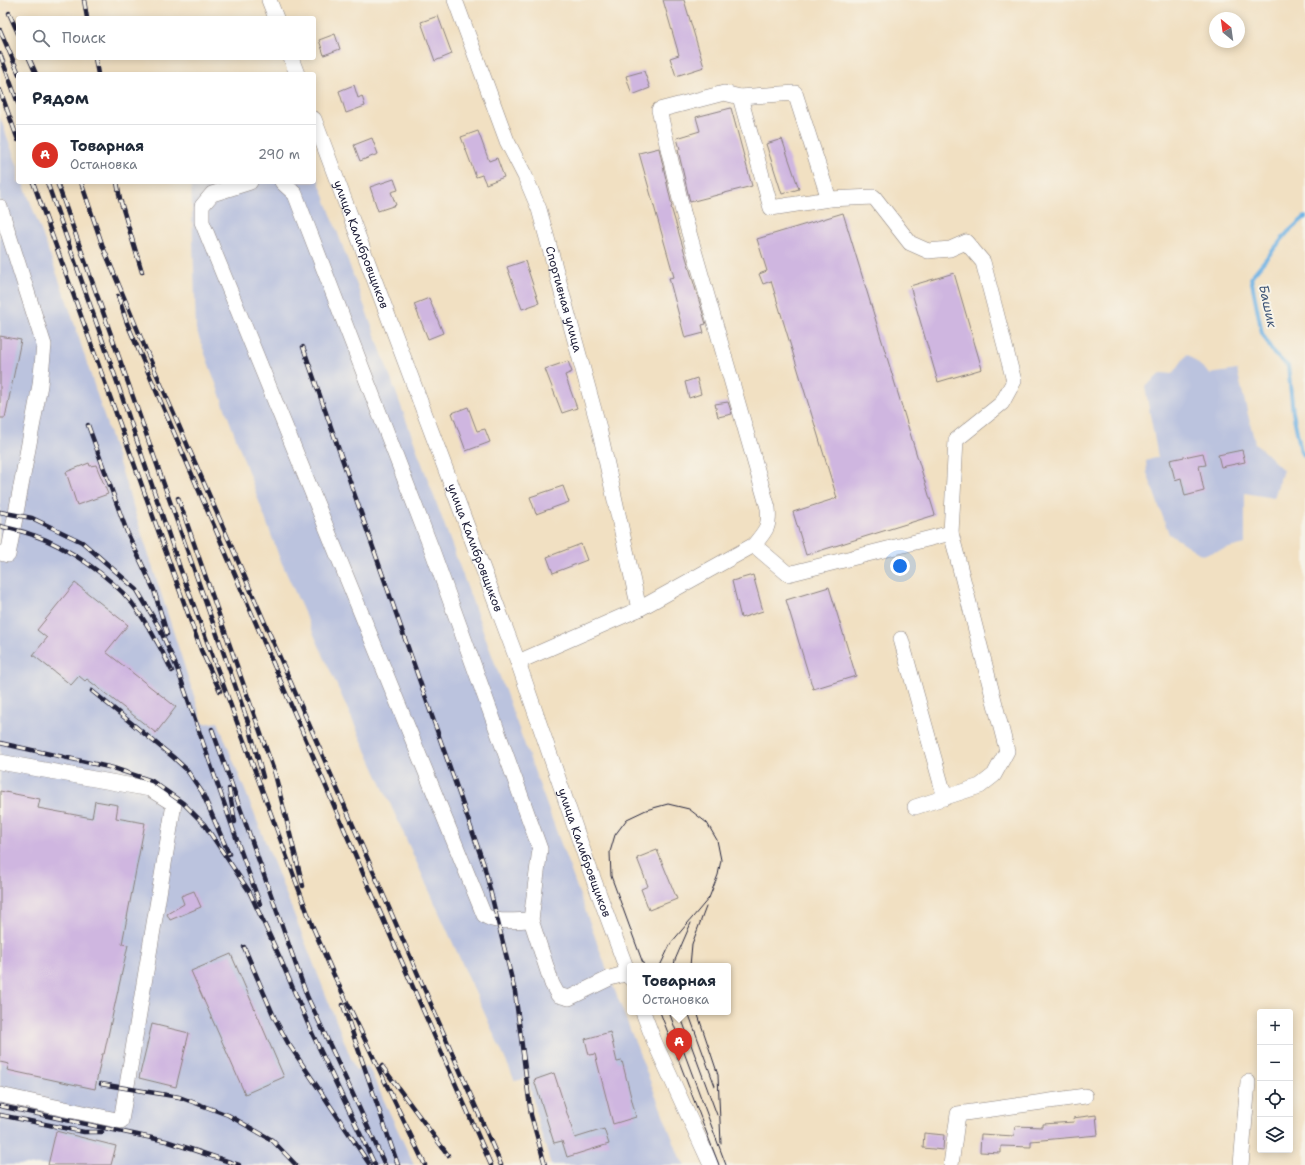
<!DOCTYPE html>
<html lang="ru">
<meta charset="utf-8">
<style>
:root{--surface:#fff;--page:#f6f6f7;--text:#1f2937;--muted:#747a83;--line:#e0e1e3;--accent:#d93025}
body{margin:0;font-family:"Shantell Sans",sans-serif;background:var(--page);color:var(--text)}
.controls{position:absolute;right:12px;bottom:12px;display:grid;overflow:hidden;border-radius:4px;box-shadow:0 2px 10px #0003}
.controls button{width:36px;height:36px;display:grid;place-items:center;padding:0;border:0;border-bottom:1px solid var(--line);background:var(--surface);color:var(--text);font:20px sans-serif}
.compass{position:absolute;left:1209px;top:12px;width:36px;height:36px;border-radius:50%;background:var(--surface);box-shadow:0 2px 10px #0003;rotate:331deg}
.you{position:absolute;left:900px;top:566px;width:14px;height:14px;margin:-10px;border:3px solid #fff;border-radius:50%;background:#1a73e8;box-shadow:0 0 0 6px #1a73e833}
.badge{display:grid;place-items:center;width:26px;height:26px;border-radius:50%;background:var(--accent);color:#fff;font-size:13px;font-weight:700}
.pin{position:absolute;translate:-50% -33px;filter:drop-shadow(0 1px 2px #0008)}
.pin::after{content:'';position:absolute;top:21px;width:14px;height:12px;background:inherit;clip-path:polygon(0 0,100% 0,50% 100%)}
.popup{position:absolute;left:627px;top:963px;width:104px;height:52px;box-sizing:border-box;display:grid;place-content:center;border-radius:4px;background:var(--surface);filter:drop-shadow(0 1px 3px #0005);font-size:13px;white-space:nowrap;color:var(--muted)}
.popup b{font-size:15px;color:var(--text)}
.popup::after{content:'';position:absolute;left:50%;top:100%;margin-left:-8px;border:8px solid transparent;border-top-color:var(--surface)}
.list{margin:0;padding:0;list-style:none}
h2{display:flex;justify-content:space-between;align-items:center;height:52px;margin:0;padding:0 16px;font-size:17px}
h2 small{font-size:13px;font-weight:400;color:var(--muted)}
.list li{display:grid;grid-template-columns:26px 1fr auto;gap:12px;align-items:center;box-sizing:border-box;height:60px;padding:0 16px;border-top:1px solid var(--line)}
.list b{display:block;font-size:15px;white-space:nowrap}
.list p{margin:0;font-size:13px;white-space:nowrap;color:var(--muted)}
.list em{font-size:13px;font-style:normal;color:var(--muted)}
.icon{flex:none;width:22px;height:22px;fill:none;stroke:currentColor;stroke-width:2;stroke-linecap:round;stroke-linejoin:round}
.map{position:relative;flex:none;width:1305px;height:1165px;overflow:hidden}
.search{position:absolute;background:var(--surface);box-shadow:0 2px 10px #0003;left:16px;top:16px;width:300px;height:44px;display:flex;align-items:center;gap:10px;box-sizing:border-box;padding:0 14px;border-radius:4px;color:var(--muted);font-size:15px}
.panel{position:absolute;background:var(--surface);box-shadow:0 2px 10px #0003;left:16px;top:72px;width:300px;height:112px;border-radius:4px}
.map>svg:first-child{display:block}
.industrial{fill:#bbc3de}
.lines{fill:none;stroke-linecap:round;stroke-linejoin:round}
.stream{stroke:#6eb2e4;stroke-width:4}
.building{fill:#cfb6e0}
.minor-casing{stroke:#8a817e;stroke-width:16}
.minor{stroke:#fff;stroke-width:15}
.tram{stroke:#22223b;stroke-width:1}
.rail-casing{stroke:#22223b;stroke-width:4.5}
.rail{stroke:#f7f3e8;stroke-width:3;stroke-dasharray:9;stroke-linecap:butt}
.labels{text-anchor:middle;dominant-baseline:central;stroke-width:4;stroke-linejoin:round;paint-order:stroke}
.street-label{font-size:12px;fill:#22223b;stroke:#f7f3e8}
.water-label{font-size:13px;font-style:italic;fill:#3d5476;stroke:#f7f3e8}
</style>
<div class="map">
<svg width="1305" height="1165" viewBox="0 0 1305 1165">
<rect width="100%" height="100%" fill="#f7f3e8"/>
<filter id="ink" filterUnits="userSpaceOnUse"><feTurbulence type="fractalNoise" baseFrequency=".025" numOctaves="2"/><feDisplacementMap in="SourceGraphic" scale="8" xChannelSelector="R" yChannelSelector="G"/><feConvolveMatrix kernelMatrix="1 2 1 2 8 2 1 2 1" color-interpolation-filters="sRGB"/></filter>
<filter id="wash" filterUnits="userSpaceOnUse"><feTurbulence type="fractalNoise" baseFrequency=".012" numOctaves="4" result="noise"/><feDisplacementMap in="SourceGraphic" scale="16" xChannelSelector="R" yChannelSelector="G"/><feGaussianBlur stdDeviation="0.9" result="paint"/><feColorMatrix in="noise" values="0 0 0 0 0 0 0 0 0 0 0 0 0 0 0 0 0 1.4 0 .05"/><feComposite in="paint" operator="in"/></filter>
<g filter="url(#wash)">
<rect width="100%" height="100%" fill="#f1e0c2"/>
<g class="industrial">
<polygon points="0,117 18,167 18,182 23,182 68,304 203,724 218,722 356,1071 368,1066 414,1165 0,1165"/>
<polygon points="314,168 610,978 680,1158 685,1165 551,1165 539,1126 528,1078 515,1081 280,559 196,329 191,182 314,182"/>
<polygon points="1187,354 1210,374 1237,370 1255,443 1283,470 1274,498 1245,493 1245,544 1202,555 1169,534 1147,473 1146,461 1158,457 1145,387 1161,373 1173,374"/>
</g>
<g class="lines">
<polyline class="stream" points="1305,217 1288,232 1251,277 1262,333 1274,354 1288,366 1293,412 1301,452 1305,456"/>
</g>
<g id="blocks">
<g class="building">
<polygon points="663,0 684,0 704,67 676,76 670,58 679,55"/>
<polygon points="438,16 452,54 435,61 421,22"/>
<polygon points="335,34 340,49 324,55 319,40"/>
<polygon points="644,71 650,88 632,95 626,76"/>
<polygon points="354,85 358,98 362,96 365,106 346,113 339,91"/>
<polygon points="731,108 752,186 690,202 678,150 680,149 677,138 700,131 696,117"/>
<polygon points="478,131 489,161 497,158 504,177 486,184 482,175 476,177 461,137"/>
<polygon points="372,138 378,154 360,161 354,145"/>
<polygon points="782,139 799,189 782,194 766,144"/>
<polygon points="659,148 672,206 671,207 706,324 702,325 704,333 685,338 669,278 674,277 639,153"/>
<polygon points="394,179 398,190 391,192 396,205 378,211 370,187"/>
<polygon points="843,213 935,515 806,555 793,512 837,498 771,281 763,284 759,274 767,271 757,239"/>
<polygon points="525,261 539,303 522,309 507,267"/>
<polygon points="954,273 982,369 938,382 910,286"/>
<polygon points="429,298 443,333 428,339 414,304"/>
<polygon points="0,336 21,340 5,418 0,418"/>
<polygon points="568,361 572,372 565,375 577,408 562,413 545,369"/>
<polygon points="697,378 701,394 689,398 685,382"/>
<polygon points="728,402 732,414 718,417 715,404"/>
<polygon points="468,407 477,431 485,429 490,442 466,451 452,413"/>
<polygon points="1242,450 1245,462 1221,467 1218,455"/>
<polygon points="1203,453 1206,465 1199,466 1204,491 1185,496 1181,478 1175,480 1170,460"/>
<polygon points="89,463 90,466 96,465 108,494 77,505 66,472"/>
<polygon points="563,486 569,502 536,514 530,497"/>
<polygon points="581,544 587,560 553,573 547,557"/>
<polygon points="753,575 763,611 741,618 732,581"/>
<polygon points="75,583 128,625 106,652 176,707 156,733 87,679 85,681 79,676 71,685 33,655 47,638 37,630"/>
<polygon points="829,587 856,676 813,689 786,600"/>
<polygon points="0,791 40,799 38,808 92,818 95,801 118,805 116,818 145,823 122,944 128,945 104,1054 102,1054 95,1089 7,1070 9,1064 0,1062"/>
<polygon points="657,850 677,899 649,910 641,889 648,886 637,858"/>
<polygon points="194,891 201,907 170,920 167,914 184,904 181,896"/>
<polygon points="231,954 284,1077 245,1094 191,971"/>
<polygon points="152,1024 189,1033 176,1087 139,1078"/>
<polygon points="610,1032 617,1062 622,1061 636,1117 613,1124 595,1054 589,1055 585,1039"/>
<polygon points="554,1073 575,1138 604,1129 609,1144 567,1157 562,1141 554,1143 534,1080"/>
<polygon points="1096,1115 1098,1135 1031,1141 1031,1147 1001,1146 1001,1153 980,1152 981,1134 1014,1136 1015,1126 1043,1127 1043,1124 1074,1122 1073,1118"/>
<polygon points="56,1131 116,1146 111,1165 48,1165"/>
<polygon points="924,1133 944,1135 943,1150 923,1148"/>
</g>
</g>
</g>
<g filter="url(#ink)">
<use href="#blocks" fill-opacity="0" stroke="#8a817e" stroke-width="1"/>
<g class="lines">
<g class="minor-casing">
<g id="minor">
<polyline points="269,0 276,18"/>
<path id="s1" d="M455 0 507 141 525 176 539 209 599 428 639 609"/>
<polyline points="291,58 297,74"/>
<polyline points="740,97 795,93 829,199"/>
<path id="s2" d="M314 119 518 662 586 859 630 978"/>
<path d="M250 182 212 194 202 206V222L484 915C496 924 517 920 531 920"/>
<polyline points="282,182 295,194 432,550 540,849 531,920 552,984 558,995 569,998 610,978 628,973"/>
<polyline points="0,207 44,345 40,385 8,555 0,553"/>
<polyline points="754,545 788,574 951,533 1007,751 994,775 980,786 915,807"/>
<polyline points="901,639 945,798"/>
<path d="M518 662 639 609 754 545C766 530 770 527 768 508L683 212 659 110 724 93 740 97 771 208 829 199 874 197 910 243 928 251 950 249 966 242 983 262 1014 381 1002 403 956 440 951 533"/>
<polyline points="0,762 150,789 174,804 121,1121 0,1095"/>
<polyline points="643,1012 654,1041 711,1165"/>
<polyline points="951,1165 958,1114 1085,1096"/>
<polyline points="1241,1165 1248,1082"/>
</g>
</g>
<use href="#minor" class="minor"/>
<g class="tram">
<polyline points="644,966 611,876 610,852 615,835 627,819 646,810 668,804 689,809 707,823 717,840 721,860 718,875 709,898 671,943 660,966"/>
<polyline points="674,966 675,960 691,923"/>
<polyline points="690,966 692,944 706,907"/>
<polyline points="660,1012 719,1165"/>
<polyline points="669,1012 726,1165"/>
<polyline points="679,1012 717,1115"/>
<polyline points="688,1012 715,1086"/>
<polyline points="697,1012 718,1075 721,1144"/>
</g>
<g class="rail-casing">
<g id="rail">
<polyline points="84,0 87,18"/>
<polyline points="9,13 18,33"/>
<polyline points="0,30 19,74"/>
<polyline points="0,54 18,103"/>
<polyline points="29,58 36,74"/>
<polyline points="95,58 98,74"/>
<polyline points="0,90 18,140"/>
<polyline points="33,182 201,650 220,691"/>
<polyline points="47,182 115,376 180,568 312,925 332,971 425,1165"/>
<polyline points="57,182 248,722 263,777"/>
<polyline points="81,182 103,247 146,350 501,1165"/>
<polyline points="117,182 120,199 142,272"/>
<polyline points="118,296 127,323 366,880 491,1165"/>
<polyline points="303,347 484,865 515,992 531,1115 545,1165"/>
<polyline points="88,425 127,532 154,590 167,634"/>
<polyline points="178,498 275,774 303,886"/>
<polyline points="0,512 32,518 82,542 137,590 159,627 177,668 239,846 260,904"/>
<path d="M0 526C11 529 22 531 33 535 66 546 110 576 132 603 148 624 161 648 172 671"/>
<polyline points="92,691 173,757 186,769 202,792 229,854"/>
<polyline points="212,729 307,996 357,1103 385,1165"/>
<polyline points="0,743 113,768 152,781 183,803 204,824 249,891 280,958 312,1033 375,1165"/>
<polyline points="229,789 235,822"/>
<polyline points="244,947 275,1019 288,1043 370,1165"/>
<polyline points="343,1005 398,1165"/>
<polyline points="382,1066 448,1155"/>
<polyline points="101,1084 179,1097 228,1115 272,1140 296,1165"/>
<polyline points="0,1106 166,1141 239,1165"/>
<polyline points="0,1115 84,1132 102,1132"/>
</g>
</g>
<use href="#rail" class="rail"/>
</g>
</g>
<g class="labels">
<g class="street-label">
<text stroke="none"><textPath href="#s2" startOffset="134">улица Калибровщиков</textPath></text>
<text stroke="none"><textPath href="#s1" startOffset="319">Спортивная улица</textPath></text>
<text stroke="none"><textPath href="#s2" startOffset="458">улица Калибровщиков</textPath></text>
<text stroke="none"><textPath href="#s2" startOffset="782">улица Калибровщиков</textPath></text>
</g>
<g class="water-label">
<text transform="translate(1268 306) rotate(78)">Башик</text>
</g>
</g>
</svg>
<div class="controls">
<button>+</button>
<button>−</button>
<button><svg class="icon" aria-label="locate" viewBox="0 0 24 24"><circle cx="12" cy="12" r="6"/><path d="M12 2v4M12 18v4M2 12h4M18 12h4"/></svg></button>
<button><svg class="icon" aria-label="layers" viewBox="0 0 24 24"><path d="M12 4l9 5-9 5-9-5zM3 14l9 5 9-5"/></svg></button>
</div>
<svg class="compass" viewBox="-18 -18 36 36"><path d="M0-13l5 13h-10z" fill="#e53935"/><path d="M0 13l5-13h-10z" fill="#747a83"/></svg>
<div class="you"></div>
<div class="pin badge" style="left:679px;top:1061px">A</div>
<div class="popup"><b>Товарная</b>Остановка</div>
<div class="search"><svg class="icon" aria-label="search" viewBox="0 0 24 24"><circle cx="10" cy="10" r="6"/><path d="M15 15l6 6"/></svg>Поиск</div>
<section class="panel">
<h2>Рядом<small></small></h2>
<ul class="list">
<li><span class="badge">A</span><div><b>Товарная</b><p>Остановка</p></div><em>290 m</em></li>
</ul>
</section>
</div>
